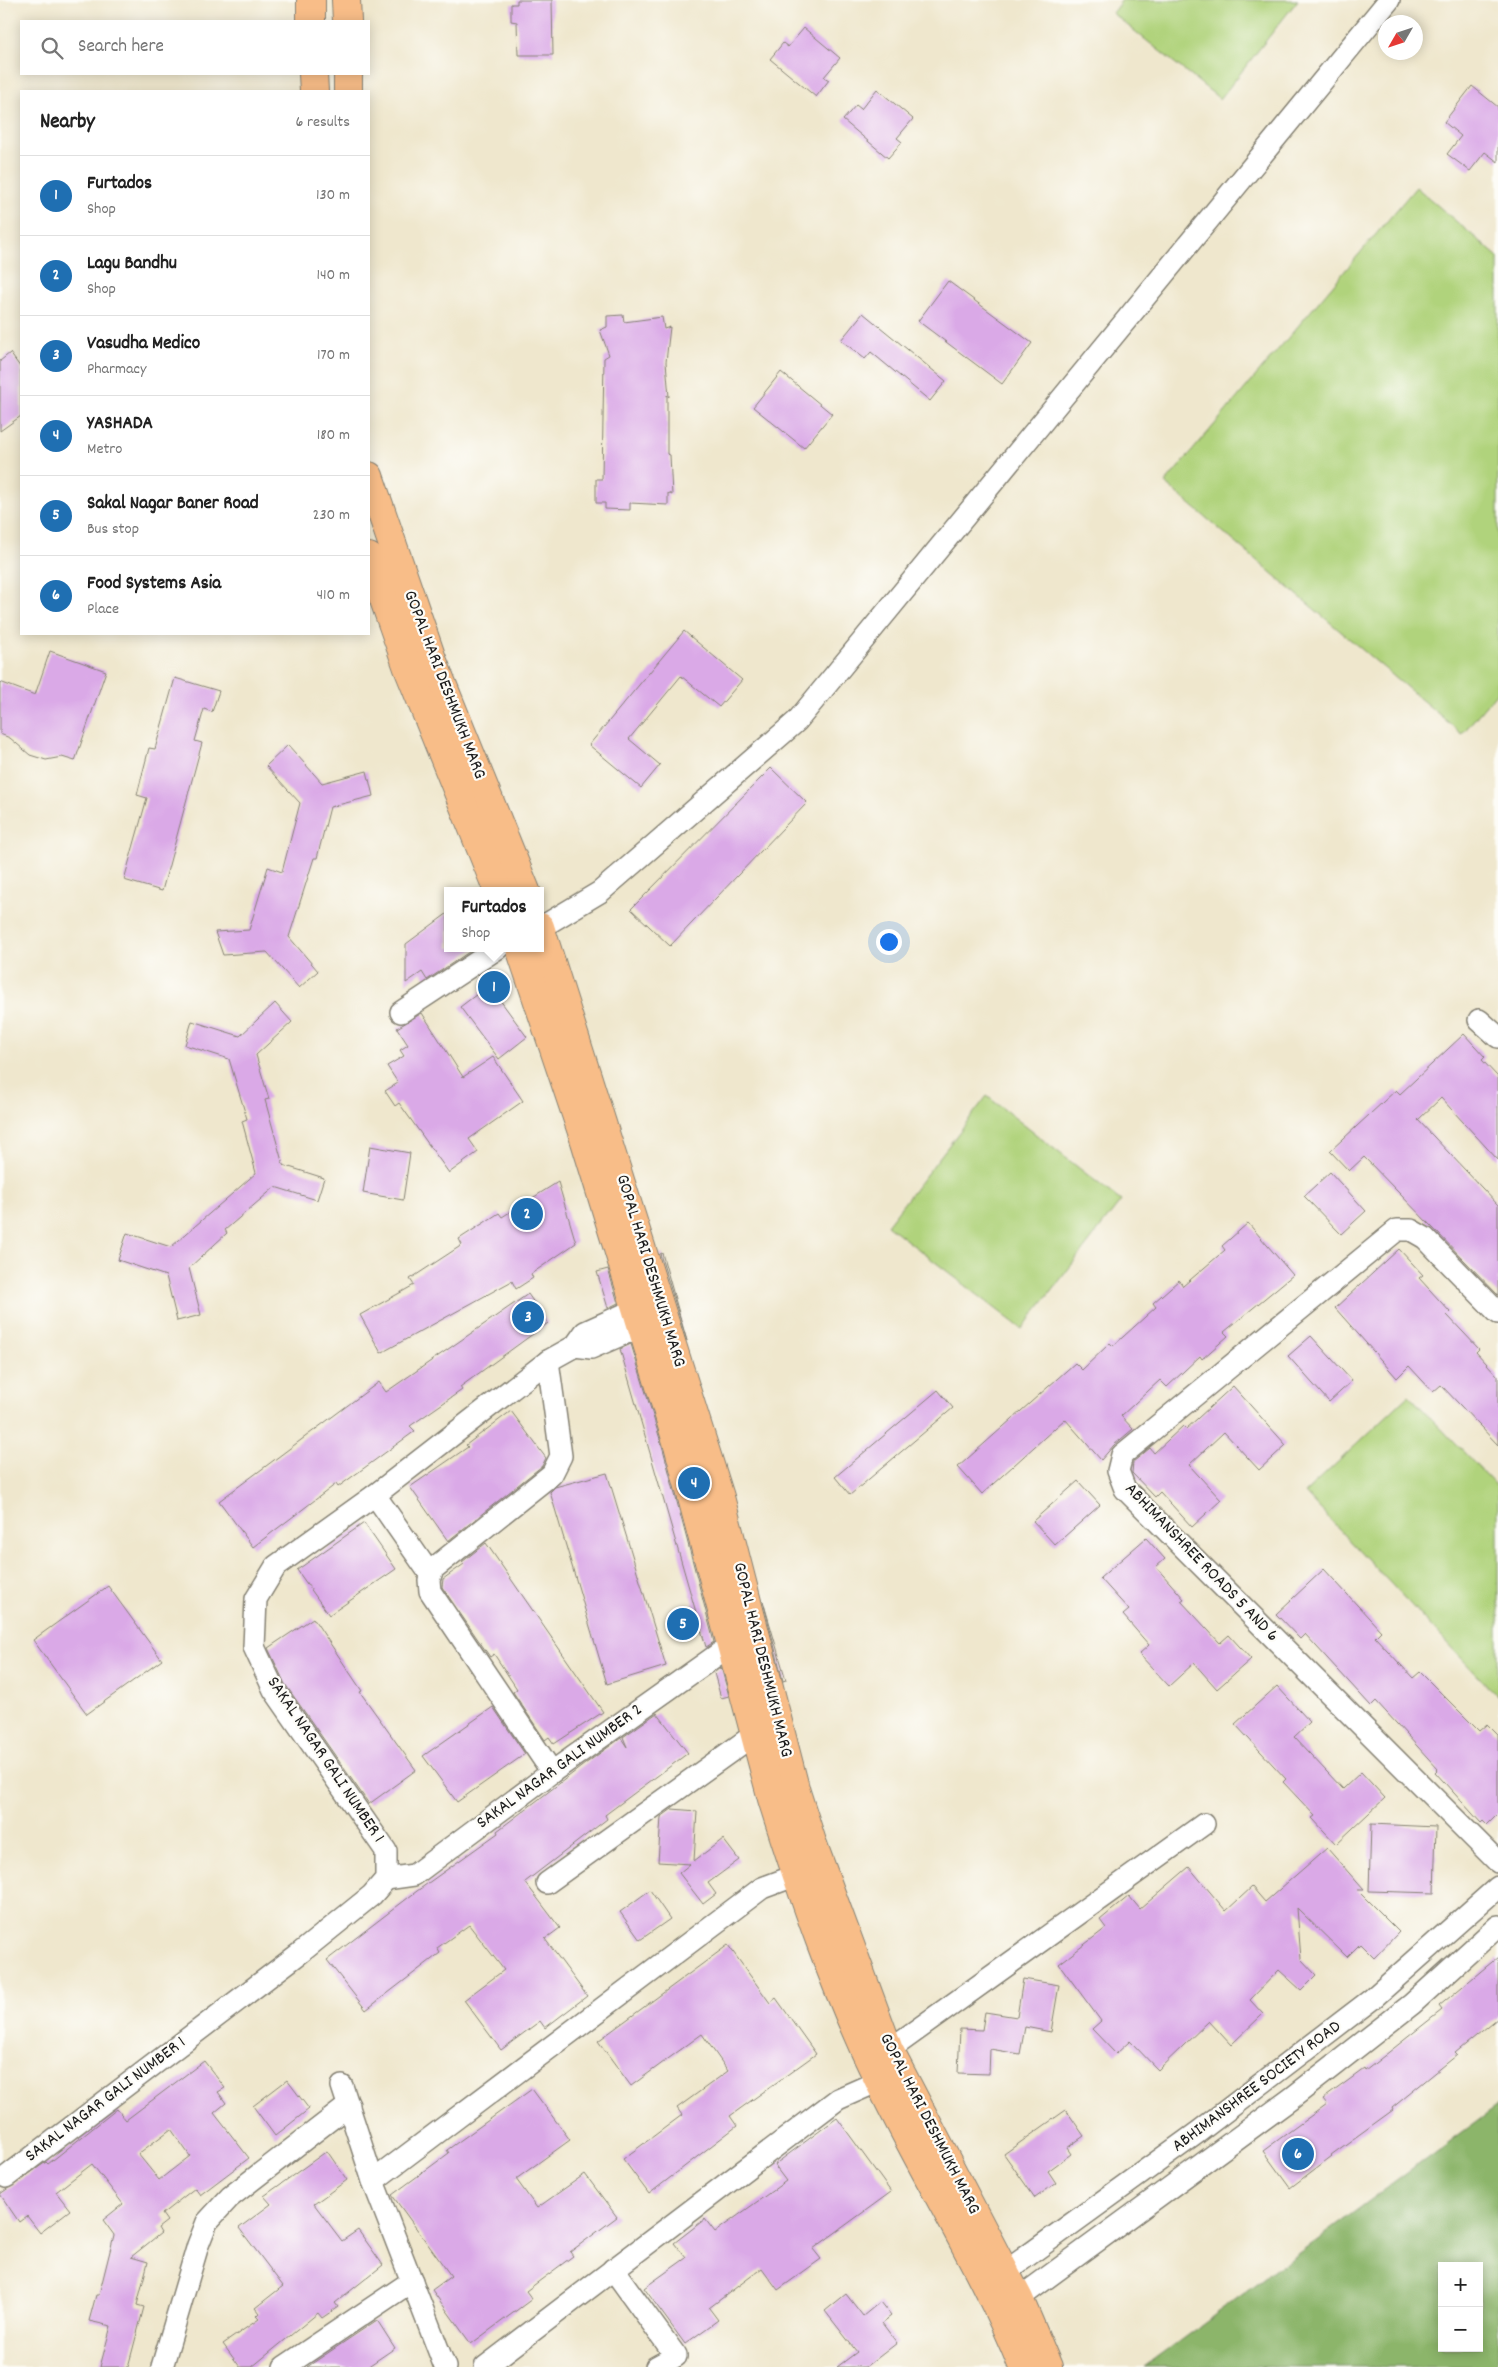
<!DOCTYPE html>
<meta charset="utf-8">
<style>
:root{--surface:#fff;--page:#f2f2f2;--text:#222;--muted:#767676;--line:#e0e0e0;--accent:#1f6fb2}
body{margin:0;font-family:Dekko,sans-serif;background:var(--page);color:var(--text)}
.controls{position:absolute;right:15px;bottom:15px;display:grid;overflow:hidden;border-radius:0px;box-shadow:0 2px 12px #0003}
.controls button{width:45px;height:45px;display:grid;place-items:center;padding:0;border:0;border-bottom:1px solid var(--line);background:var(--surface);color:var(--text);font:25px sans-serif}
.compass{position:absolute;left:1378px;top:15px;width:45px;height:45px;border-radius:50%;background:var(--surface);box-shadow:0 2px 12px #0003;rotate:231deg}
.you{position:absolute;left:888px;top:941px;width:18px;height:18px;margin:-12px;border:4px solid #fff;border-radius:50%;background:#1a73e8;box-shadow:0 0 0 8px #1a73e833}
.badge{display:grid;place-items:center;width:32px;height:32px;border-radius:50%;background:var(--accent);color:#fff;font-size:16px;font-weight:700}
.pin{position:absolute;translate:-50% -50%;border:2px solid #fff;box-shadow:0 1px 5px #0006}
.popup{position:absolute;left:444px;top:887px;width:100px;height:65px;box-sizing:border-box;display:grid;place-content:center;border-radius:0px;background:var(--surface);filter:drop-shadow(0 1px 4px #0005);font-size:16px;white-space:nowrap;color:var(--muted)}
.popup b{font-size:19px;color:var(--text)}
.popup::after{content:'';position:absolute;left:50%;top:100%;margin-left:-10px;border:10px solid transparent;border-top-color:var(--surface)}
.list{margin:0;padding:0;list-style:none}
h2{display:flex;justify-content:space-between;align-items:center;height:65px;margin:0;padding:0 20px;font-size:21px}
h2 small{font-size:16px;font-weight:400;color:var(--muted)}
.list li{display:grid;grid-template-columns:32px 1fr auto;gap:15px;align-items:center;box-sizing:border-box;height:80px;padding:0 20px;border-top:1px solid var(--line)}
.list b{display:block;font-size:19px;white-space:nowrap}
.list p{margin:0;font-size:16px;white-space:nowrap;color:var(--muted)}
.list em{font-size:16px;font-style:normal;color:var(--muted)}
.icon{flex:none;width:28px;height:28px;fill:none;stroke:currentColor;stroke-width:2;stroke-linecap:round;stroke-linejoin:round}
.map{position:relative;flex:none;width:1498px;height:2367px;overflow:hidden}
.search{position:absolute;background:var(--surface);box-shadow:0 2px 12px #0003;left:20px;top:20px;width:350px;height:55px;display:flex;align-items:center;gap:12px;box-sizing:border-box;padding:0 18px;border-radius:0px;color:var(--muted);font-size:19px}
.panel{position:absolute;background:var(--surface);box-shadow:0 2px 12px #0003;left:20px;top:90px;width:350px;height:545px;border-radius:0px}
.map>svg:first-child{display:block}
.green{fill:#b0d37b;stroke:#66784c}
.forest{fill:#8cb56b;stroke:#546844;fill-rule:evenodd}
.building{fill:#daa9e7;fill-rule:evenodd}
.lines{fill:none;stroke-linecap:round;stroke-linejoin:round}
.minor-casing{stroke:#868274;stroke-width:24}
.major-casing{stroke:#868274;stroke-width:30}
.minor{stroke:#fff;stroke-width:21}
.major{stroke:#f8bd88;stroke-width:28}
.labels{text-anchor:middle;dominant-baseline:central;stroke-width:4.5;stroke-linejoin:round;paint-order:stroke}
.street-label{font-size:18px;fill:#1c1c1c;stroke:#fdfcf7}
</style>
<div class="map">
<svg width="1498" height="2367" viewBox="0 0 1498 2367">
<rect width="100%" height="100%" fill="#fdfcf7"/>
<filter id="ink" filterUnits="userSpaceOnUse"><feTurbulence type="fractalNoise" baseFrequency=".02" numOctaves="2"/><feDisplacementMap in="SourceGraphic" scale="10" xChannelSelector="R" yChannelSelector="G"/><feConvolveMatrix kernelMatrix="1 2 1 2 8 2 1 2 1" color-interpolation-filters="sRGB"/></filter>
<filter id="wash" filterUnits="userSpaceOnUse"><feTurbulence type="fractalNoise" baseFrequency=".0096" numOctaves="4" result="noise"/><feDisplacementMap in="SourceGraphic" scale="20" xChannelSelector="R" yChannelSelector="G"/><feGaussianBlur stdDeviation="1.12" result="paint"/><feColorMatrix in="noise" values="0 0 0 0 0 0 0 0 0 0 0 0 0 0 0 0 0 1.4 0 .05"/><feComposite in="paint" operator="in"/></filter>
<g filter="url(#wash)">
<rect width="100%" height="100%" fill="#efe7cd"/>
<g class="green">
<polygon points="1122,0 1298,0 1220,99 1112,13"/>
<polygon points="1416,187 1498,257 1498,691 1462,734 1165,483"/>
<polygon points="987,1096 1121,1201 1022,1329 887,1225"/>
<polygon points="1409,1395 1498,1488 1498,1697 1305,1493"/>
</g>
<path class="forest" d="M1498 2106V2367H1144ZM1442 2266H1479V2348H1442Z"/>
<g id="blocks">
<g class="building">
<polygon points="517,0 552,0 553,55 518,55 517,22 511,21 511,4 517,4"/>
<polygon points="804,28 840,58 824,77 829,80 816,97 770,59 783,43 788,47"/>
<polygon points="1472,86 1498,107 1498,162 1485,152 1470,171 1447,154 1461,136 1444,122"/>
<polygon points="877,89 913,119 897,138 902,142 888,158 843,120 856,105 861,109"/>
<polygon points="948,281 1032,343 1002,384 918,321"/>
<polygon points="863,313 946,381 930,401 871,352 865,359 841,340"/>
<polygon points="623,315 624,322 662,317 664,329 670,327 666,362 669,397 667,395 667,454 670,455 672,495 668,493 668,505 630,503 630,510 605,509 605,503 596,503 596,479 602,479 604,358 609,355 600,330 607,327 607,316"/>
<polygon points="10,353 21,368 21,416 0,431 0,361"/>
<polygon points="781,372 832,414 804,448 753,407"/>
<polygon points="684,631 742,680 719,707 681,676 629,739 660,765 641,788 589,745"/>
<polygon points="50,651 106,671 75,761 62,757 46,760 30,755 10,738 0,734 0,682 35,695"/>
<polygon points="175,678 219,691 212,712 204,709 195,741 202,743 162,891 124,880 147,798 137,795 149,748 155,749"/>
<polygon points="288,745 322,783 367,771 373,796 330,807 317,858 314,858 289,937 318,971 299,988 267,952 223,955 215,932 249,930 268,867 282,872 300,803 266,766"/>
<polygon points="771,768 807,803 670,946 631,909"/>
<polygon points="448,913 448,948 475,948 427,980 422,972 406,983 406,944"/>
<polygon points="489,985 527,1037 499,1059 460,1007"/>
<polygon points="275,1003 292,1022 256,1055 269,1099 265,1100 283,1165 324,1178 317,1200 275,1187 225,1230 227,1233 189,1268 201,1315 177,1321 166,1276 118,1260 127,1233 171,1247 256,1173 242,1121 247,1119 229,1059 185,1045 192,1021 240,1036"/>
<polygon points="422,1013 463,1077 493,1057 523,1101 469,1139 478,1152 449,1173 399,1103 395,1106 385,1091 398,1083 387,1066 404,1056 400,1050 408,1045 397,1028"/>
<polygon points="1464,1034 1485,1057 1482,1060 1498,1077 1498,1160 1441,1098 1418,1120 1498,1205 1498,1295 1364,1157 1349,1171 1330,1151 1396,1090 1400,1094"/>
<polygon points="370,1146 410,1153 403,1200 363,1193"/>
<polygon points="1330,1172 1366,1211 1341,1234 1304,1196"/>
<polygon points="558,1182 576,1243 531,1274 533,1278 516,1289 512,1281 381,1353 360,1315 414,1285 410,1279 462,1245 459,1239 499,1213 502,1217"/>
<polygon points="1248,1223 1293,1275 1224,1332 1228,1336 1202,1359 1200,1356 1167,1387 1160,1380 1121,1416 1133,1429 1114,1445 1101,1460 1065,1419 982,1494 958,1467 1075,1363 1082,1370 1110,1343 1113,1346 1156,1307 1153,1303 1179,1280 1183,1286 1225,1250 1222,1246"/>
<polygon points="1399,1249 1423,1275 1419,1278 1450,1312 1447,1315 1479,1349 1476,1352 1498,1376 1498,1445 1441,1385 1433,1392 1409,1366 1397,1378 1335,1308"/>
<polygon points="662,1253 687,1341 660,1254"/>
<polygon points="608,1269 618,1303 608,1308 597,1272"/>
<polygon points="528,1294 548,1323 460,1387 462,1390 410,1426 415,1431 338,1487 336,1484 253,1547 219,1501 379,1382 386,1392"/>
<polygon points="1311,1336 1352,1381 1329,1402 1288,1356"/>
<polygon points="631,1344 663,1449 714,1642 706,1647 620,1349"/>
<polygon points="1233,1386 1286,1445 1259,1470 1224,1432 1189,1465 1221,1500 1192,1527 1160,1492 1155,1497 1132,1473 1133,1462 1150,1448 1154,1453 1183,1426 1186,1429"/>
<polygon points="938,1390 953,1408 850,1495 835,1477"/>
<polygon points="511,1411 546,1458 542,1466 448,1541 410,1487 468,1447 466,1445"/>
<polygon points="607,1473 666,1666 607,1684 550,1492 555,1487"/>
<polygon points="1078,1481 1100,1505 1055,1545 1033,1521"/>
<polygon points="364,1523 396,1569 329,1615 297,1570"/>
<polygon points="1146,1538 1165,1559 1156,1567 1184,1599 1181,1601 1220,1643 1229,1635 1251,1659 1217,1689 1194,1663 1169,1686 1139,1654 1149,1645 1123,1615 1129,1610 1100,1578"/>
<polygon points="486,1543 603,1712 554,1744 549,1737 545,1740 513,1692 517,1689 494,1654 490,1657 442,1587 443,1579 464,1564 462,1562"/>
<polygon points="1324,1569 1381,1631 1375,1637 1413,1678 1420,1672 1479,1731 1487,1724 1498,1735 1498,1814 1487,1825 1483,1821 1481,1823 1435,1772 1438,1769 1376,1701 1371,1706 1305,1634 1300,1639 1276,1614"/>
<polygon points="108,1586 162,1660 87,1714 33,1640"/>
<polygon points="763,1601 786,1680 783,1681"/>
<polygon points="313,1618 362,1691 360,1692 416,1770 369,1804 285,1684 268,1648"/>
<polygon points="721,1667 729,1696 721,1698 714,1673"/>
<polygon points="1277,1686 1310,1722 1294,1737 1343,1789 1361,1772 1385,1798 1336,1844 1312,1818 1315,1816 1283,1782 1286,1779 1235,1724"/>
<polygon points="493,1707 525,1754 457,1802 423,1756"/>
<polygon points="657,1713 688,1753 605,1815 607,1819 525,1882 560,1928 545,1939 587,1996 545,2028 540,2021 501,2050 464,2000 504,1970 469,1925 437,1948 440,1953 366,2010 327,1960 417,1891 498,1833 497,1831 585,1764 621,1738 627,1747 623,1737"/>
<polygon points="672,1809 697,1811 694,1861 723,1839 739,1860 708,1883 716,1894 703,1904 679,1873 690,1864 658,1862 661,1817"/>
<polygon points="1371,1824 1436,1827 1434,1893 1369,1891"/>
<polygon points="1327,1848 1364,1890 1357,1890 1399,1932 1374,1958 1360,1944 1347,1957 1297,1908 1301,1959 1316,1975 1301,1990 1279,1970 1250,2000 1263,2014 1231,2045 1209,2021 1158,2070 1130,2041 1116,2054 1092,2029 1101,2021 1059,1964 1106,1928 1100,1920 1129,1896 1140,1909 1189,1867 1226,1911 1252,1887 1265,1902"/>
<polygon points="650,1890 670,1919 640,1940 620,1912"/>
<polygon points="728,1945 770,2003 776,1998 816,2054 730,2116 737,2126 649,2194 623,2159 682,2115 677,2108 728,2071 702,2034 631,2086 598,2041"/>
<polygon points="1498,1957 1498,2018 1455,2053 1457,2055 1392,2108 1393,2110 1331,2155 1332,2156 1290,2188 1263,2151 1327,2104 1323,2099 1364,2069 1365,2071 1442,2010 1439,2006"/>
<polygon points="1023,1979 1059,1985 1051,2032 1025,2027 1020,2054 990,2049 989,2074 958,2073 960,2029 982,2030 985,2012 1017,2017"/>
<path d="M204 2061 225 2088 218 2092 226 2103 214 2113 249 2158 200 2195 195 2188 162 2214 167 2221 158 2228 161 2233 131 2257 148 2262 137 2305 144 2307 128 2367H100L111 2326 89 2321 96 2295H99L114 2235 103 2220 123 2204 92 2164 56 2192 70 2210 40 2233 27 2216 19 2222 0 2194 46 2162 48 2164 117 2109 126 2120ZM171 2129 190 2156 159 2180 138 2154Z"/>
<polygon points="287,2080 309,2109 275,2136 253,2106"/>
<polygon points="532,2089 570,2140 516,2179 537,2208 585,2174 617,2217 570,2252 573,2256 526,2291 532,2299 471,2344 432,2290 451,2276 392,2195 449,2153 447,2150"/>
<polygon points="1066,2110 1084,2136 1067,2148 1071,2154 1048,2171 1056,2183 1035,2198 1004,2154"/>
<polygon points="837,2118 891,2192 813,2249 821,2259 778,2290 762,2268 709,2308 718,2320 685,2344 644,2288 686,2258 674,2243 705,2219 715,2232 786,2181 774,2165"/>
<polygon points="327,2151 347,2180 314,2204 342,2241 358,2230 383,2265 335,2303 338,2307 322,2318 318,2313 252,2367 240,2367 223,2344 259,2319 256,2316 259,2313 255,2308 283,2286 239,2228 271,2204 264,2196"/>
<polygon points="846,2294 863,2316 880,2302 891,2316 882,2323 897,2343 866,2367 837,2367 857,2352 825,2311"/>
<polygon points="377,2320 395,2348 367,2367 307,2367"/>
</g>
</g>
</g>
<g filter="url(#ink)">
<use href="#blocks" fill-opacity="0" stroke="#868274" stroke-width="1"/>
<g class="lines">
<g class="minor-casing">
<g id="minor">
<polyline points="540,928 600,892 797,721 1389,0"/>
<polyline points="401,1012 498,948"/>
<polyline points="1479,1020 1498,1037"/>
<polyline points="1498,1313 1425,1238 1411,1230 1397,1230 1122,1455 1118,1471 1125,1489 1498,1862"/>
<polyline points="575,1346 591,1348 642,1326"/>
<polyline points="548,1361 561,1456 552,1474 433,1569 429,1580 430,1591 552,1772"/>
<polyline points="375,1495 430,1574"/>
<polyline points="386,1879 414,1875 552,1772 731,1645"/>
<polyline points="547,1883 755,1734"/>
<polyline points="889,2050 1204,1824"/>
<polyline points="342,2086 373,2181 445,2367"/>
<polyline points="6,2177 300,1953 372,1895 386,1879 386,1851 274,1690 254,1647 256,1599 276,1566 375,1495 548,1361 575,1346 585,1332 636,1309"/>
<polyline points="373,2181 762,1888 797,1875 811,1874"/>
<polyline points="613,2269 676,2356 656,2367"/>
<polyline points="994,2280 1197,2133 1372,1999 1498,1887"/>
<polyline points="1007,2307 1292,2098 1412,2004 1498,1926"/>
<polyline points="162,2367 198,2245 207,2222 230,2197 349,2105"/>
<polyline points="284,2367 412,2281"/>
<polyline points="485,2367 838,2099 879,2081"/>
</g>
</g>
<g class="major-casing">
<g id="major">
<polyline points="311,0 311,21"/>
<polyline points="346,0 347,21"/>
<polyline points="313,74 314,91"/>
<polyline points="348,74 348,91"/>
<polyline points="369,476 432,659 526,891"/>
<polyline points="369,557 408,668 498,891"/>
<polyline points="540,927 720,1497 796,1792 812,1842 889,2050 1019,2299 1048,2367"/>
<path d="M520 948 585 1141 678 1445 772 1799C802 1894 835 1990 878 2079 924 2176 983 2267 1023 2367"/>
</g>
</g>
<use href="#minor" class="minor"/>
<use href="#major" class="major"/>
</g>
</g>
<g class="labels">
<g class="street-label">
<text transform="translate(444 685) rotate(69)">GOPAL HARI DESHMUKH MARG</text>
<text transform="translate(650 1271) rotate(73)">GOPAL HARI DESHMUKH MARG</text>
<text transform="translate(1201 1563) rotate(46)">ABHIMANSHREE ROADS 5 AND 6</text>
<text transform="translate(762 1660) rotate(76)">GOPAL HARI DESHMUKH MARG</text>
<text transform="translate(325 1760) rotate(56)">SAKAL NAGAR GALI NUMBER 1</text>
<text transform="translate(560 1767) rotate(-36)">SAKAL NAGAR GALI NUMBER 2</text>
<text transform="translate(1257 2087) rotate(-37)">ABHIMANSHREE SOCIETY ROAD</text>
<text transform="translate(106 2100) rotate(-37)">SAKAL NAGAR GALI NUMBER 1</text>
<text transform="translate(929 2124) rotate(63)">GOPAL HARI DESHMUKH MARG</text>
</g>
</g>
</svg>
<div class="controls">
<button>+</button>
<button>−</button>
</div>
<svg class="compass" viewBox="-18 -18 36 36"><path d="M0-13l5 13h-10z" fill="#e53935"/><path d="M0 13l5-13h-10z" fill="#767676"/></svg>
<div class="you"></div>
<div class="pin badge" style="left:494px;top:987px">1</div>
<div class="popup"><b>Furtados</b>Shop</div>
<div class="pin badge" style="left:527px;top:1214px">2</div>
<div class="pin badge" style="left:528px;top:1317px">3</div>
<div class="pin badge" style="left:694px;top:1483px">4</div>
<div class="pin badge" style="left:683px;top:1624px">5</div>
<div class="pin badge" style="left:1298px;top:2154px">6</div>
<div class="search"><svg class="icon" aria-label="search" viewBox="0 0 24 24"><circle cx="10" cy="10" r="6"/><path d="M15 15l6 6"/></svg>Search here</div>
<section class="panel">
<h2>Nearby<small>6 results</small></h2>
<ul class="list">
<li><span class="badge">1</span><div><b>Furtados</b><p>Shop</p></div><em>130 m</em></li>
<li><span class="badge">2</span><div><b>Lagu Bandhu</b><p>Shop</p></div><em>140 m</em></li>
<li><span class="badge">3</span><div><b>Vasudha Medico</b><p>Pharmacy</p></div><em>170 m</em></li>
<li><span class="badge">4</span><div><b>YASHADA</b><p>Metro</p></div><em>180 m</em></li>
<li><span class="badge">5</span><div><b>Sakal Nagar Baner Road</b><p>Bus stop</p></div><em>230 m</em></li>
<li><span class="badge">6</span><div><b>Food Systems Asia</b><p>Place</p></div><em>410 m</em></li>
</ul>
</section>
</div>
